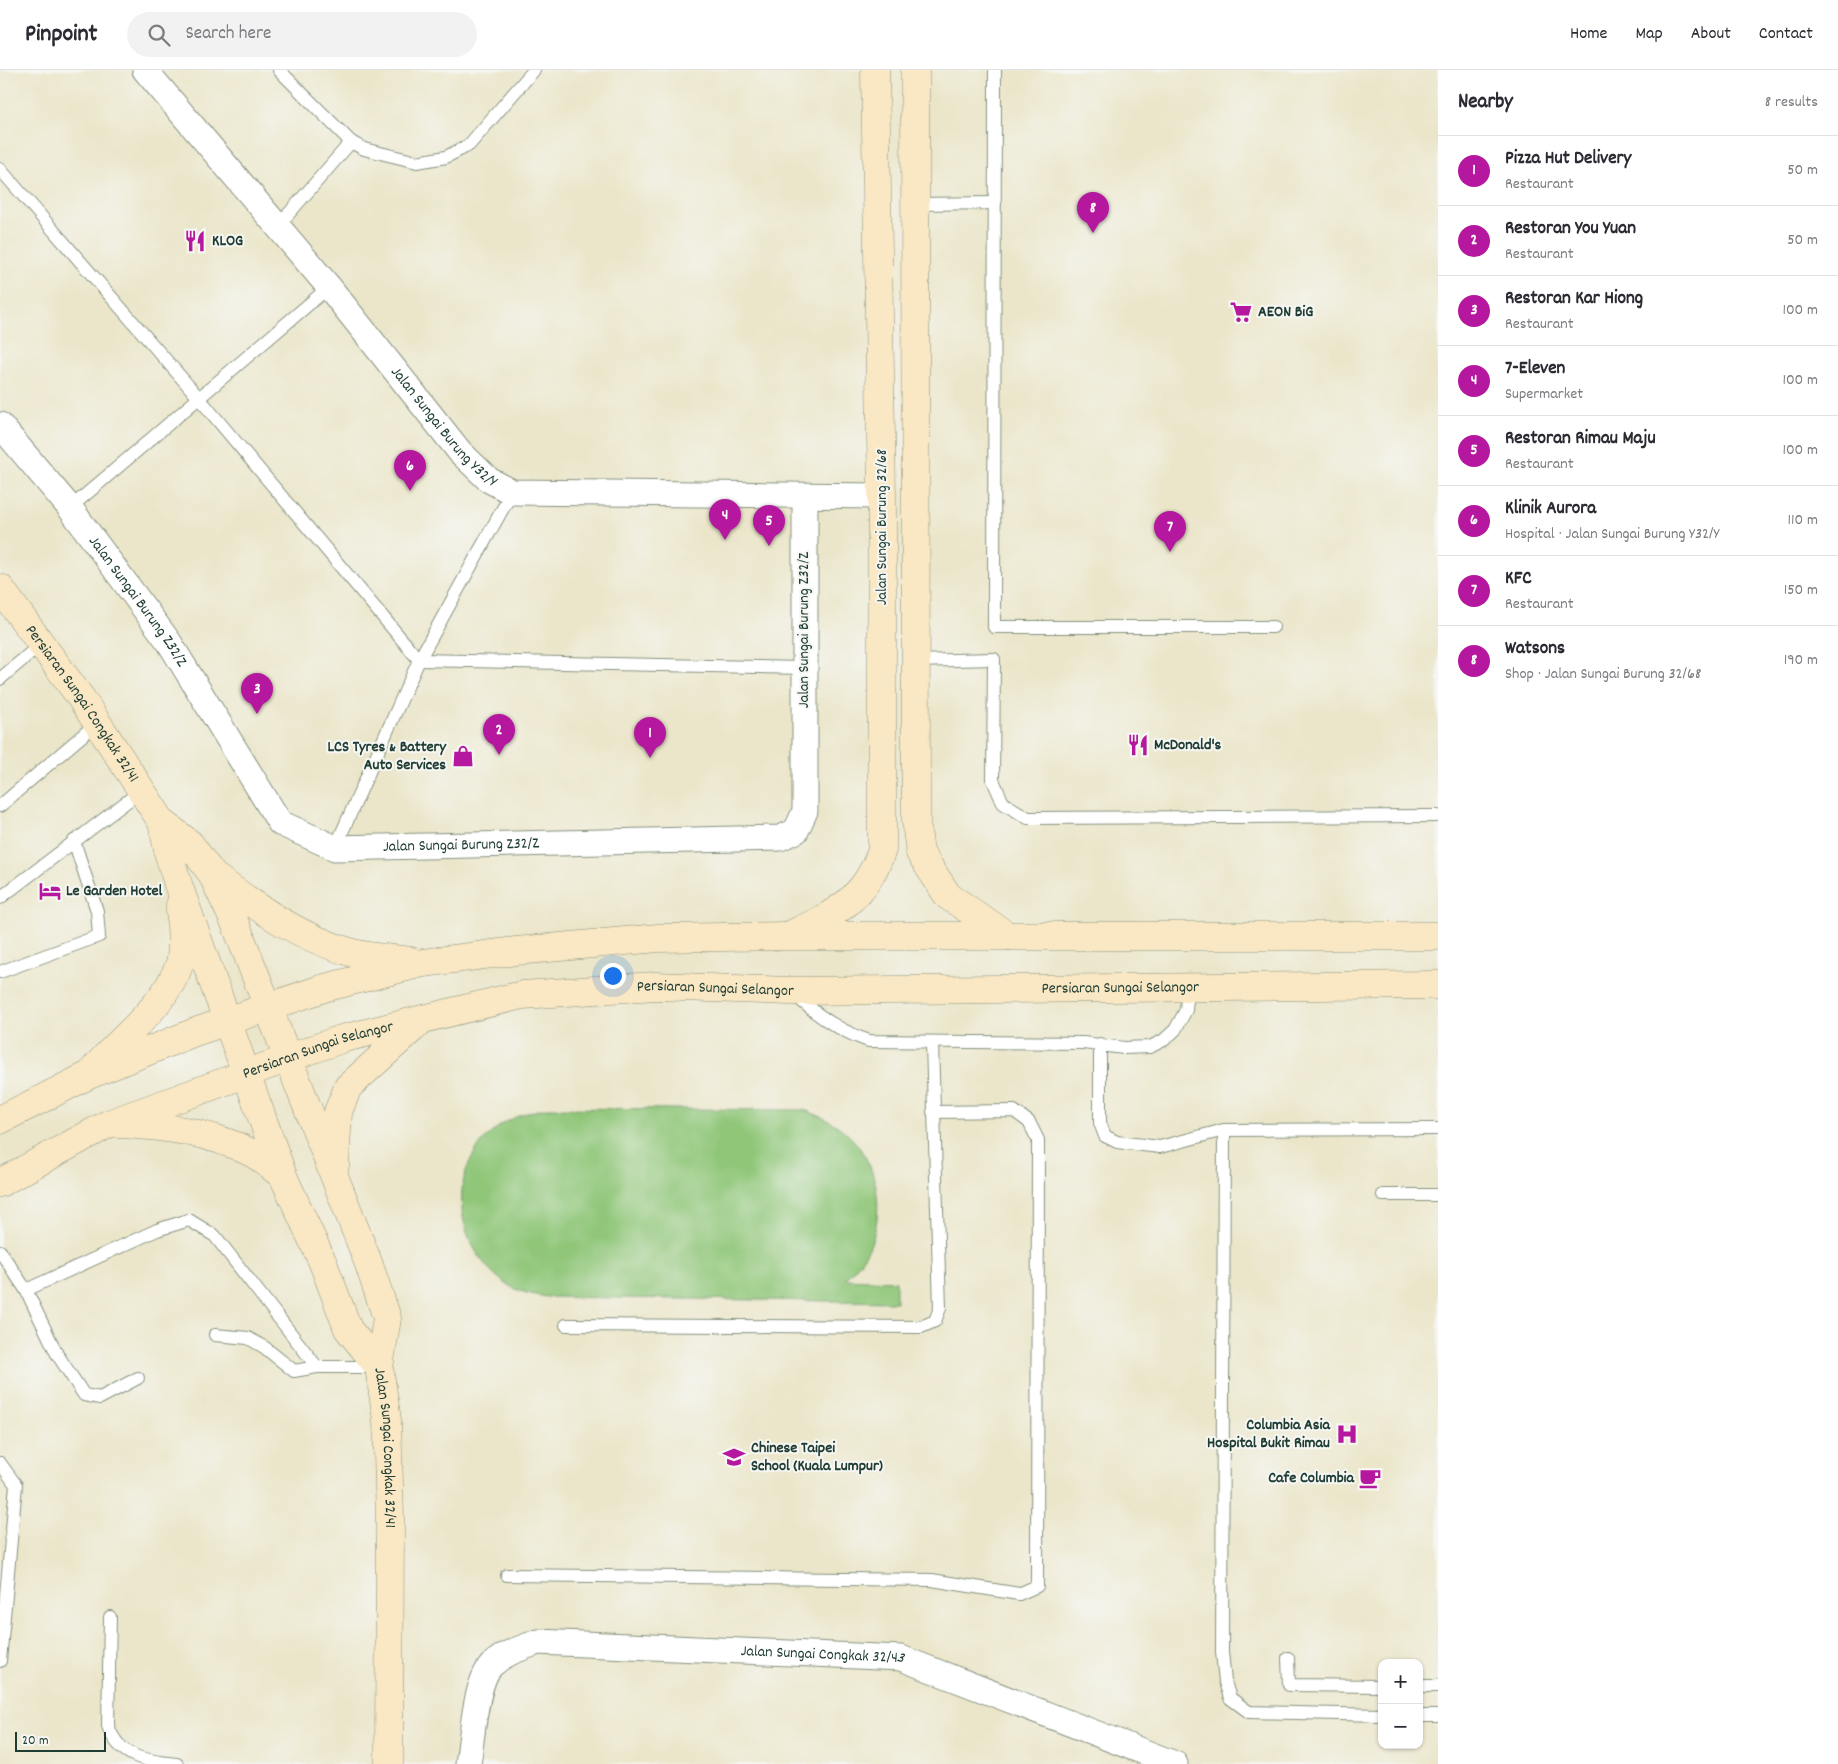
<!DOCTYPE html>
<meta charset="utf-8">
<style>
:root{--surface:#fff;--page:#f2f2f3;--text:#2b2b33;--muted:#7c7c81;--line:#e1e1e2;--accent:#b5179e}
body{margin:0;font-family:Dekko,sans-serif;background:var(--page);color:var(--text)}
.controls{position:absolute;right:15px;bottom:15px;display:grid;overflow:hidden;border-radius:10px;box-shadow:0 1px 4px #0004}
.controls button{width:45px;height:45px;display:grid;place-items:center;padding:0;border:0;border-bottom:1px solid var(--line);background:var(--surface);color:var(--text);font:25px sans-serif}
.scale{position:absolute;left:15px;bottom:12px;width:91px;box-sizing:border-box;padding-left:5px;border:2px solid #1f3d34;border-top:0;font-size:14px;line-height:18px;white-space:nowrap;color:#1f3d34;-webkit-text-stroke:4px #f6f6f2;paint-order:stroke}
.you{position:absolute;left:612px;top:905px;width:18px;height:18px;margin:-12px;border:4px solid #fff;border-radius:50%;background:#1a73e8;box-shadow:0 0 0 8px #1a73e833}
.badge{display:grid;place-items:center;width:32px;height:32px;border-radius:50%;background:var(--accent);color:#fff;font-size:16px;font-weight:700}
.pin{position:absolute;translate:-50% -41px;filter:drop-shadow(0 1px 2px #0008)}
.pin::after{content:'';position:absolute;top:26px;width:18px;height:15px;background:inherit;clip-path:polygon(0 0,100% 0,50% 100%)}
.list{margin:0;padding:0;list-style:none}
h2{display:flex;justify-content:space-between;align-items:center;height:65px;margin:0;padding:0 20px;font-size:21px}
h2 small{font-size:16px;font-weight:400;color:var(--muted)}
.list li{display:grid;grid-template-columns:32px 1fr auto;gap:15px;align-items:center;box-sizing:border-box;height:70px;padding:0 20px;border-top:1px solid var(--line)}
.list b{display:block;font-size:19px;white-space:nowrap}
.list p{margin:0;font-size:16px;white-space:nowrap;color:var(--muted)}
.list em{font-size:16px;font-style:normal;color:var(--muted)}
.icon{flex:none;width:28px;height:28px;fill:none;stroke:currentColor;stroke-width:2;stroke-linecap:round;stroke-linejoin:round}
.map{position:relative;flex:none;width:1438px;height:1694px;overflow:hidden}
header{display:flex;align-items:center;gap:30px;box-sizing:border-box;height:70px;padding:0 25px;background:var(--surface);border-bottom:1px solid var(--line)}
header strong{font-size:24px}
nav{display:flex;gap:28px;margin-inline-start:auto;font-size:18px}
.search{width:350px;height:45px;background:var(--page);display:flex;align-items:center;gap:12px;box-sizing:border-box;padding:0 18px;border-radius:28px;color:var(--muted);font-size:19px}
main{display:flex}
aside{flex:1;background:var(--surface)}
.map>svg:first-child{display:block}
.green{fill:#8fc678;stroke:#578256}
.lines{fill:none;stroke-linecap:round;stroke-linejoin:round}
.lane-casing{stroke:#85927f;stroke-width:14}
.street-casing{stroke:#85927f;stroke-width:27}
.secondary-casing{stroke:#85927f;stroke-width:29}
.lane{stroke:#fff;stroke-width:12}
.street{stroke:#fff;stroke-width:25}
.secondary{stroke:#fae7c3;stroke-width:28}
.labels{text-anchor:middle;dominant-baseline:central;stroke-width:4;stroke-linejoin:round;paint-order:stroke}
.poi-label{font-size:16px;font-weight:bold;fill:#1f3d34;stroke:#f6f6f2;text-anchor:start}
.street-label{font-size:16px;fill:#1f3d34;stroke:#f6f6f2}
</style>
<header>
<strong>Pinpoint</strong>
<div class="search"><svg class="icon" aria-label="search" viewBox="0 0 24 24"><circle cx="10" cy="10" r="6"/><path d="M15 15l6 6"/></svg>Search here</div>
<nav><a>Home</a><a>Map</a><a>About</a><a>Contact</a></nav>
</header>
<main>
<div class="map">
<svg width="1438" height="1694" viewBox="0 0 1438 1694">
<rect width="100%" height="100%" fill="#f6f6f2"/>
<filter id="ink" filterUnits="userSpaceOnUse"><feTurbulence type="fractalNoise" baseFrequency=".02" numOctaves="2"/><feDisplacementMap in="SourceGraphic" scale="10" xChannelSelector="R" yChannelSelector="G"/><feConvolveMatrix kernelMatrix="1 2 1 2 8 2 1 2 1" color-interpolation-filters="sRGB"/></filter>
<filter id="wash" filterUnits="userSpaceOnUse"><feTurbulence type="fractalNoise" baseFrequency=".0096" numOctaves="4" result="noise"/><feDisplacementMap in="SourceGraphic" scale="20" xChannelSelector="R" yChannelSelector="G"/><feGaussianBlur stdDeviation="1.12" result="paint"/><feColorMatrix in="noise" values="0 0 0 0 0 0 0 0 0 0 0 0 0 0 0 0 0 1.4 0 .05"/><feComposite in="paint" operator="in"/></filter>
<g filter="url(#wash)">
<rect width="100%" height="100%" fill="#ebe6ca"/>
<path class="green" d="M547 1038 804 1040C818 1045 832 1051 844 1061 877 1089 886 1136 870 1176 864 1189 854 1199 845 1209L896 1211V1232L547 1227C533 1225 517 1222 505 1213 449 1173 444 1087 508 1051 520 1044 534 1041 547 1038Z"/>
</g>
<g filter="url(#ink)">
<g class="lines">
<g class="lane-casing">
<g id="lane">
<polyline points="279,0 351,72 364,79 417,92 446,87 469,75 534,0"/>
<polyline points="995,0 994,557 1273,557"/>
<polyline points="0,99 199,328 419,590 803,598"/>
<polyline points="917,134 995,133"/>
<polyline points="278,156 351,72"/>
<polyline points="70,438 329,217"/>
<polyline points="915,591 994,589 993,710 1003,733 1028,748 1438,746"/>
<polyline points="0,609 41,574"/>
<polyline points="0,736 97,653"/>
<polyline points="335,778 419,590 512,422"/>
<polyline points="0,828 142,720"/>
<polyline points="0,902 99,866 97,841 74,771"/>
<path d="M794 924C816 945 839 961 869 971L1083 973 1124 978 1150 977 1164 970 1175 960 1186 940 1188 917"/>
<polyline points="1100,974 1100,1053 1105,1066 1117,1072 1160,1077 1224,1060 1438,1059"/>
<polyline points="1224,1060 1222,1582 1225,1612 1230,1628 1249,1642 1382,1645"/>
<polyline points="1383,1125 1438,1125"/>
<polyline points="0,1181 26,1220 157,1160 189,1150 215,1166 317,1297 376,1297"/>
<polyline points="26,1220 57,1284 84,1325 100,1328 138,1308"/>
<polyline points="566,1255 921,1257 935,1251 940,1238 932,973"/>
<polyline points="215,1265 248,1268 264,1277 294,1301 317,1297"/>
<polyline points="0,1393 16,1415 0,1591"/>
<polyline points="507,1505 932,1510 1019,1524 1037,1516 1038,1070 1029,1052 1014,1041 933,1042"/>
<path d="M110 1547 108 1656C119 1688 146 1691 177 1694"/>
<polyline points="1288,1588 1289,1615 1382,1616"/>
<polyline points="1419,1616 1438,1616"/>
<polyline points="1419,1646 1438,1646"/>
</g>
</g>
<g class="street-casing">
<g id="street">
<path id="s1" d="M145 0 329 217 460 382 489 410 512 422 882 426"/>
<path id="s2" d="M0 355 70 438 169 572 280 753 335 778 780 768 796 761 805 741V427"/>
<path id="s3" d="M468 1694C472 1671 475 1609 493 1594 506 1582 522 1578 538 1572L901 1588 1175 1694"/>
</g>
</g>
<g class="secondary-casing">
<g id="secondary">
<polyline points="915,0 916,752 920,783 948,826 1008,866"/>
<path id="s4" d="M0 518 81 628 162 752 190 774 212 804 235 853 368 1192 387 1248 379 1297"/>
<path id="s5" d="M162 752 169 785 179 817 283 1106 323 1193 348 1259 379 1297 387 1350 390 1448 389 1694"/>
<path d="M215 807C260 839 298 867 353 883 371 888 392 888 411 891"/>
<path d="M792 864C837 843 865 829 882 780V426L875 0"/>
<path d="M95 998C123 966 166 935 180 893 184 879 180 850 180 835"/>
<polyline points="0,1050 89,1005 195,962 324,918 423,893 516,881 658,868 786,866 1438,866"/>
<path d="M119 1054C165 1056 210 1062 252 1083 263 1089 273 1098 283 1106"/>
<polyline points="335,1096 338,1042 348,1017 423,949"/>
<path id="s6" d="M0 1113 108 1054 341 969 522 925 655 916 790 921 1438 915"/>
</g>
</g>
<use href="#lane" class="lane"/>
<use href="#street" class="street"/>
<use href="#secondary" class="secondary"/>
</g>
</g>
<defs>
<g id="restaurant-bare" transform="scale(1.725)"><path d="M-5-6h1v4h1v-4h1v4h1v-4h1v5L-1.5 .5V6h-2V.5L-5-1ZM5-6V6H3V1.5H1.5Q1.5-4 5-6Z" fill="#b5179e" stroke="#f6f6f2" stroke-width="2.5" paint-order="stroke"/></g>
<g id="supermarket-bare" transform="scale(1.725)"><path d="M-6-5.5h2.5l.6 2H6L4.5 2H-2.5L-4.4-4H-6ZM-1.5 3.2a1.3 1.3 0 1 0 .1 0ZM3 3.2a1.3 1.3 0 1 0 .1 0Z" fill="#b5179e" stroke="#f6f6f2" stroke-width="2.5" paint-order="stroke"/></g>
<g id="shop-bare" transform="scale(1.725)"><path d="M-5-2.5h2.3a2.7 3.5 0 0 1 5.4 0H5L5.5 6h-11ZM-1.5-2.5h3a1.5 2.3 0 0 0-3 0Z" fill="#b5179e" stroke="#f6f6f2" stroke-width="2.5" paint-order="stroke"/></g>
<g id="hotel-bare" transform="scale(1.725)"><path d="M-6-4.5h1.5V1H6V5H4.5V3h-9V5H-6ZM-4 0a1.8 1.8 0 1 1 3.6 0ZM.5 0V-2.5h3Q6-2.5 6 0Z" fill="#b5179e" stroke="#f6f6f2" stroke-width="2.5" paint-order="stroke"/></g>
<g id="hospital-bare" transform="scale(1.725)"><path d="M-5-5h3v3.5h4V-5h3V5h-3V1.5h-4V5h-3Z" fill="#b5179e" stroke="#f6f6f2" stroke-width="2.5" paint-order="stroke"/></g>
<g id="school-bare" transform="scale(1.725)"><path d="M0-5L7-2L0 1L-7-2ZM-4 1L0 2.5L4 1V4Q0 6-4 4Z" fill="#b5179e" stroke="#f6f6f2" stroke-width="2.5" paint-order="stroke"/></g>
<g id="cafe-bare" transform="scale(1.725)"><path d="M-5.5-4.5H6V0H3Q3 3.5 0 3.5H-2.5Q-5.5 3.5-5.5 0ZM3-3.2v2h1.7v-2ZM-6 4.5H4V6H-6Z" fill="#b5179e" stroke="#f6f6f2" stroke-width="2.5" paint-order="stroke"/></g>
</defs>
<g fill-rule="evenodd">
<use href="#restaurant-bare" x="195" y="171"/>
<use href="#supermarket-bare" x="1241" y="242"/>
<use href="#restaurant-bare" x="1138" y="675"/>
<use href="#shop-bare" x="463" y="686"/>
<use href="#hotel-bare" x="50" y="821"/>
<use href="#hospital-bare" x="1347" y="1364"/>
<use href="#school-bare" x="734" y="1387"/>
<use href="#cafe-bare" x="1370" y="1408"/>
</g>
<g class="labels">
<g class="poi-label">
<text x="212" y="171">KLOG</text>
<text x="1258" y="242">AEON BiG</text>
<text x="1154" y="675">McDonald's</text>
<text x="446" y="677" text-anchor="end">LCS Tyres &amp; Battery<tspan x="446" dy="18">Auto Services</tspan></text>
<text x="66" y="821">Le Garden Hotel</text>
<text x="1330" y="1355" text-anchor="end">Columbia Asia<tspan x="1330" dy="18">Hospital Bukit Rimau</tspan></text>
<text x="751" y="1378">Chinese Taipei<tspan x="751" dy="18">School (Kuala Lumpur)</tspan></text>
<text x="1354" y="1408" text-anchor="end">Cafe Columbia</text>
</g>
<g class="street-label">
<text stroke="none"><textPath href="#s1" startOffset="466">Jalan Sungai Burung Y32/Y</textPath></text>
<text transform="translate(882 457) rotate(-90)">Jalan Sungai Burung 32/68</text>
<text stroke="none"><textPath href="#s2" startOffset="224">Jalan Sungai Burung Z32/Z</textPath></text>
<text transform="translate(804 560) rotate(-90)">Jalan Sungai Burung Z32/Z</text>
<text stroke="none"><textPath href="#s4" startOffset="142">Persiaran Sungai Congkak 32/41</textPath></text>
<text stroke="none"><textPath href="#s2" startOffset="674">Jalan Sungai Burung Z32/Z</textPath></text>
<text stroke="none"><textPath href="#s6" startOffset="1156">Persiaran Sungai Selangor</textPath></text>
<text stroke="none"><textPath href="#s6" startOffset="751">Persiaran Sungai Selangor</textPath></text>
<text stroke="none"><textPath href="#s6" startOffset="346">Persiaran Sungai Selangor</textPath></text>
<text stroke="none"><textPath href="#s5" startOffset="671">Jalan Sungai Congkak 32/41</textPath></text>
<text stroke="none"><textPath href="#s3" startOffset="440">Jalan Sungai Congkak 32/43</textPath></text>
</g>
</g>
</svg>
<div class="controls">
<button>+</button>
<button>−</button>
</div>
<div class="scale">20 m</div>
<div class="you"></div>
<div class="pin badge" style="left:650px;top:688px">1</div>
<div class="pin badge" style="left:499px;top:685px">2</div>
<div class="pin badge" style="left:257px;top:644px">3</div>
<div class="pin badge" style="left:725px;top:470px">4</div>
<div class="pin badge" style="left:769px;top:476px">5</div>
<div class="pin badge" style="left:410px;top:421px">6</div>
<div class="pin badge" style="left:1170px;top:482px">7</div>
<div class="pin badge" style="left:1093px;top:163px">8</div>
</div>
<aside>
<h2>Nearby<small>8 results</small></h2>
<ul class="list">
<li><span class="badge">1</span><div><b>Pizza Hut Delivery</b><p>Restaurant</p></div><em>50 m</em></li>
<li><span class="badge">2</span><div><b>Restoran You Yuan</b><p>Restaurant</p></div><em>50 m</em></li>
<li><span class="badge">3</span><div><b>Restoran Kar Hiong</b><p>Restaurant</p></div><em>100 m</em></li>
<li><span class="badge">4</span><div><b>7-Eleven</b><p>Supermarket</p></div><em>100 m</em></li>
<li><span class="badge">5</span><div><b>Restoran Rimau Maju</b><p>Restaurant</p></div><em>100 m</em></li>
<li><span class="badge">6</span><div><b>Klinik Aurora</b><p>Hospital · Jalan Sungai Burung Y32/Y</p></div><em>110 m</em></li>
<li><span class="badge">7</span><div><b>KFC</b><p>Restaurant</p></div><em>150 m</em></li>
<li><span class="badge">8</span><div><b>Watsons</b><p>Shop · Jalan Sungai Burung 32/68</p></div><em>190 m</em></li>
</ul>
</aside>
</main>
